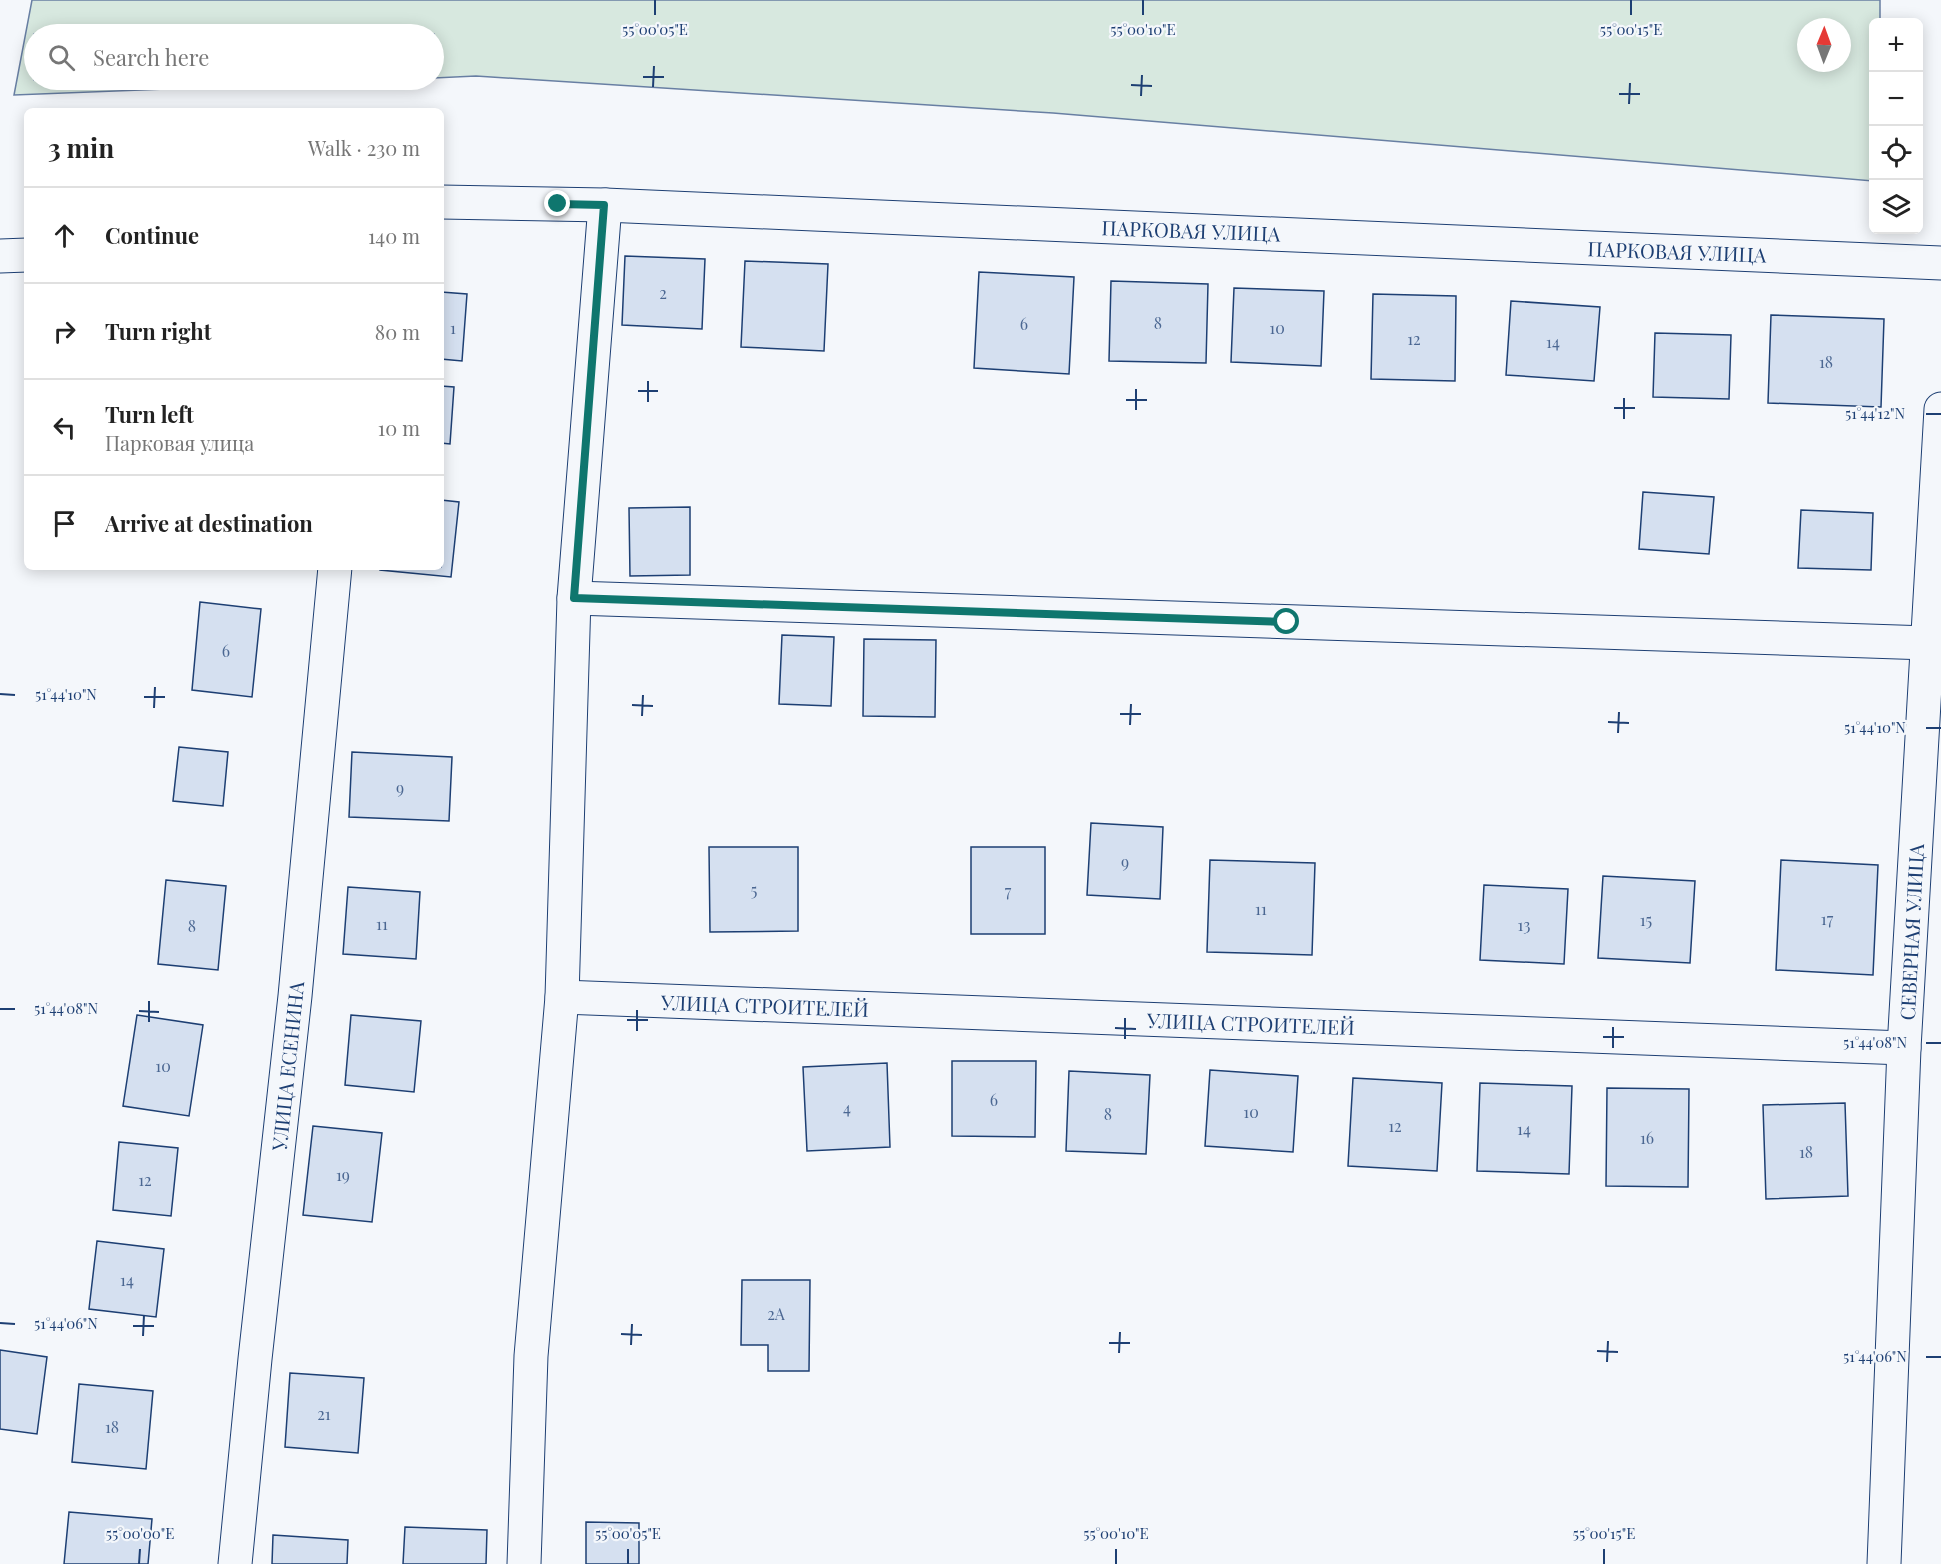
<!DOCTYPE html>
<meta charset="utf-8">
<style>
:root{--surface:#fff;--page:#f6f6f6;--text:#222;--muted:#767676;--line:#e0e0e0}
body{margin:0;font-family:"Playfair Display",serif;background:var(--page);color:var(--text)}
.controls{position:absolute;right:18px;top:18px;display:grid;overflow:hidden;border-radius:9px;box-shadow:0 3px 15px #0003}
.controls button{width:54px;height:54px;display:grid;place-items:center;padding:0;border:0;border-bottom:2px solid var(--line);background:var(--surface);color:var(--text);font:30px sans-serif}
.compass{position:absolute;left:1797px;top:18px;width:54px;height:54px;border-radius:50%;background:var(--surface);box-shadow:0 3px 15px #0003;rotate:1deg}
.stop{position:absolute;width:18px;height:18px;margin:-14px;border:4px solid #0f766e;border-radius:50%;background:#fff}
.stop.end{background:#0f766e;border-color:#fff;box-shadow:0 2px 6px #0008}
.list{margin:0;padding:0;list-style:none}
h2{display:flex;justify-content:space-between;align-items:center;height:78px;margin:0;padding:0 24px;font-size:26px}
h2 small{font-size:20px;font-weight:400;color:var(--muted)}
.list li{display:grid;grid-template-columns:39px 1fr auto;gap:18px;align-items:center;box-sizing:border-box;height:96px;padding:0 24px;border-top:2px solid var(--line)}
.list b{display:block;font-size:22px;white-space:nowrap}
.list p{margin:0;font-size:20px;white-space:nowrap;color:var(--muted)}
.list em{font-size:20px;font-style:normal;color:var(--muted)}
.icon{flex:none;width:33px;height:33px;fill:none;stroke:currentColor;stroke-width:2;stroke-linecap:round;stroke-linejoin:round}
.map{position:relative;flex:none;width:1941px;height:1564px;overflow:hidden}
.search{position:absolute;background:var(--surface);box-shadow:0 3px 15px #0003;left:24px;top:24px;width:420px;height:66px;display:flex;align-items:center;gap:15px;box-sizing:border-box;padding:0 21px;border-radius:33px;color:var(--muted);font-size:22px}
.panel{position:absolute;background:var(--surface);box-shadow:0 3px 15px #0003;left:24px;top:108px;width:420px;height:462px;border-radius:9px}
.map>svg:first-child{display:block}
.green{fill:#d7e8df;stroke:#687fa3;stroke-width:1.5;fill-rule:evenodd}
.building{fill:#d5e0f0;stroke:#1d3f73;stroke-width:1.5}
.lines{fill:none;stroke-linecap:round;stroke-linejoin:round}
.minor-casing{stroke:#1d3f73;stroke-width:35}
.minor{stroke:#f4f7fb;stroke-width:33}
.route{stroke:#0f766e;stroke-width:8}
.ticks{fill:none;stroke:#1d3f73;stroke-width:2}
.labels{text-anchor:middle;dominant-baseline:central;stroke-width:4.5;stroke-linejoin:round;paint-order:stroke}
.number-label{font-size:16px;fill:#4b6792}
.street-label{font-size:20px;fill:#1d3f73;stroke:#f4f7fb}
.ticks-label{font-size:15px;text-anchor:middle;fill:#1d3f73;stroke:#f4f7fb;stroke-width:4.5;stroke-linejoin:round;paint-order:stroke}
</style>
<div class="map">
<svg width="1941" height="1564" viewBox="0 0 1941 1564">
<rect width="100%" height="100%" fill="#f4f7fb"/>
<path class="green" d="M32 0H1880V22H1874L1873 181 1053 113 476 76 434 78V34H34V80H392L14 95ZM1806 27H1842V63H1806Z"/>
<g class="building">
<polygon points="625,256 705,259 702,329 622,325"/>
<polygon points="745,261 828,264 824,351 741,347"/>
<polygon points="979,272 1074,277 1069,374 974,368"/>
<polygon points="1111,281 1208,284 1206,363 1109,361"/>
<polygon points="1234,288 1324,291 1321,366 1231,362"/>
<polygon points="441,292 467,294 462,361 441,359"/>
<polygon points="1373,294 1456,296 1455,381 1371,379"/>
<polygon points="1511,301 1600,307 1594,381 1506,375"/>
<polygon points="1771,315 1884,319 1881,407 1768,403"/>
<polygon points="1655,333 1731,335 1729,399 1653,397"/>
<polygon points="441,386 454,387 450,444 441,443"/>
<polygon points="1643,492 1714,497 1709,554 1639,549"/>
<polygon points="441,500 459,502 451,577 380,570 380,567 441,567"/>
<polygon points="690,507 690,575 630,576 629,508"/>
<polygon points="1801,510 1873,513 1871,570 1798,568"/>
<polygon points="200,602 261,609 252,697 192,690"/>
<polygon points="782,635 834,637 831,706 779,704"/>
<polygon points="864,639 936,640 935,717 863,716"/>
<polygon points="179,747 228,752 223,806 173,801"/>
<polygon points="352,752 452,757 449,821 349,817"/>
<polygon points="1091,823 1163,827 1160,899 1087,895"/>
<polygon points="709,847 798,847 798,931 710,932"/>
<rect x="971" y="847" width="74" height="87"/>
<polygon points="1210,860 1315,863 1312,955 1207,952"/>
<polygon points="1781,860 1878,865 1873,975 1776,970"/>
<polygon points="1603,876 1695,881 1690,963 1598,958"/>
<polygon points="166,880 226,886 218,970 158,964"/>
<polygon points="1484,885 1568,889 1564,964 1480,960"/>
<polygon points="348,887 420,892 416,959 343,954"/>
<polygon points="137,1015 203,1025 189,1116 123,1106"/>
<polygon points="351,1015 421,1021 414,1092 345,1085"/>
<polygon points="952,1061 1036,1061 1035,1137 952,1136"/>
<polygon points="887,1063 890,1147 807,1151 803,1067"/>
<polygon points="1210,1070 1298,1076 1293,1152 1205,1146"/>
<polygon points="1069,1071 1150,1075 1146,1154 1066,1151"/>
<polygon points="1353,1078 1442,1083 1437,1171 1348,1166"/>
<polygon points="1480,1083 1572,1086 1569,1174 1477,1171"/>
<polygon points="1607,1088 1689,1089 1688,1187 1606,1186"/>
<polygon points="1845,1103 1848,1196 1766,1199 1763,1105"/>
<polygon points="313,1126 382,1133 372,1222 303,1215"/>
<polygon points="119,1142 178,1148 171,1216 113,1210"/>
<polygon points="97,1241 164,1249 156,1317 89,1309"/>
<polygon points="742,1280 810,1280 809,1371 768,1371 768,1345 741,1345"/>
<polygon points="0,1350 47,1357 37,1434 0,1429"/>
<polygon points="290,1373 364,1378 358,1453 285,1447"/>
<polygon points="79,1384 153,1391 146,1469 72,1462"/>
<polygon points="69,1512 152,1519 148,1564 64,1564"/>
<polygon points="586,1522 639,1523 639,1564 586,1564"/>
<polygon points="405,1527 487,1530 486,1564 403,1564"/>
<polygon points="273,1535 348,1540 347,1564 272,1564"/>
</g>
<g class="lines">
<g class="minor-casing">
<g id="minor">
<polyline points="441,202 605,205 1941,263"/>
<polyline points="0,256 27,255"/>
<polyline points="574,598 1928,643"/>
<polyline points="562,997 1904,1048"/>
<polyline points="235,1564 255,1359 295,996 335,567"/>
<polyline points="524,1564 531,1356 562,997 574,598 605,205"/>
<polyline points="1884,1564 1904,1048 1941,409"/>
</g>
</g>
<use href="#minor" class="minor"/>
</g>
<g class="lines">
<polyline class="route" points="558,204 604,205 574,598 1287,622"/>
</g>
<path class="ticks" d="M655 15V0M1143 15V0M1631 15V0M643 77H664M1131 85 1152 86M653 87 654 66M1619 94H1640M1141 96 1142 75M1629 104 1630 83M638 391H658M1126 400H1147M648 402V381M1614 408H1635M1136 410V389M1926 414H1941M1624 419V398M0 694 15 695M144 697H165M632 705 653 706M154 708 155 687M1120 714H1141M642 716 643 695M1608 722 1629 723M1130 725 1131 704M1926 728H1941M1618 733 1619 712M0 1009H15M139 1011 159 1012M627 1020H648M149 1022V1001M1115 1028 1136 1029M637 1031V1010M1603 1037H1624M1125 1039V1018M1926 1043H1941M1613 1048V1027M0 1323 15 1324M133 1326H154M621 1334 642 1335M143 1336 144 1315M1109 1343H1130M631 1345 632 1324M1597 1351 1618 1352M1119 1353 1120 1332M1926 1357H1941M1607 1362 1608 1341M139 1564 140 1549M628 1564V1549M1116 1564V1549M1604 1564V1549"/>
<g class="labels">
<g class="number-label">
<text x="663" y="292">2</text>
<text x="1158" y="322">8</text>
<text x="1024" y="323">6</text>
<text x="453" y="327">1</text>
<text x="1277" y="327">10</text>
<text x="1414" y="338">12</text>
<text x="1553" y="341">14</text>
<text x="1826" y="361">18</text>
<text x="226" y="650">6</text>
<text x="400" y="787">9</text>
<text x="1125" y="861">9</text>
<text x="754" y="889">5</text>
<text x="1008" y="890">7</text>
<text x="1261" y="908">11</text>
<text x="1827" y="918">17</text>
<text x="1646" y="919">15</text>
<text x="382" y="923">11</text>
<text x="1524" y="924">13</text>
<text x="192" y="925">8</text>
<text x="163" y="1065">10</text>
<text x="994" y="1099">6</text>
<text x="847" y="1107">4</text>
<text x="1251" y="1111">10</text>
<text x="1108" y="1113">8</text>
<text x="1395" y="1125">12</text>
<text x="1524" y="1128">14</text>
<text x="1647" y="1137">16</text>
<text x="1806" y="1151">18</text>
<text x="343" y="1174">19</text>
<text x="145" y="1179">12</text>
<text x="127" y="1279">14</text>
<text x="776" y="1313">2А</text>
<text x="324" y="1413">21</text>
<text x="112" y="1426">18</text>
</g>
<g class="street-label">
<text transform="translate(1191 230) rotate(2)">ПАРКОВАЯ УЛИЦА</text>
<text transform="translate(1677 251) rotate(2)">ПАРКОВАЯ УЛИЦА</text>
<text transform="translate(1911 932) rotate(-87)">СЕВЕРНАЯ УЛИЦА</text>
<text transform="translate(765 1005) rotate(2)">УЛИЦА СТРОИТЕЛЕЙ</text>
<text transform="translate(1251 1023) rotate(2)">УЛИЦА СТРОИТЕЛЕЙ</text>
<text transform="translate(287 1066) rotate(-84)">УЛИЦА ЕСЕНИНА</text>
</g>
</g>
<g class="ticks-label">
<text x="655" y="35">55°00'05"E</text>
<text x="1143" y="35">55°00'10"E</text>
<text x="1631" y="35">55°00'15"E</text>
<text x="1875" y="419">51°44'12"N</text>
<text x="66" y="700">51°44'10"N</text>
<text x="1875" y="733">51°44'10"N</text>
<text x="66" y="1014">51°44'08"N</text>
<text x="1875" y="1048">51°44'08"N</text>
<text x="66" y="1329">51°44'06"N</text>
<text x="1875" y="1362">51°44'06"N</text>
<text x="140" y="1539">55°00'00"E</text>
<text x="628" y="1539">55°00'05"E</text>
<text x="1116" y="1539">55°00'10"E</text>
<text x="1604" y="1539">55°00'15"E</text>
</g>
</svg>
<div class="controls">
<button>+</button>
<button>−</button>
<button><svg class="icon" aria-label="locate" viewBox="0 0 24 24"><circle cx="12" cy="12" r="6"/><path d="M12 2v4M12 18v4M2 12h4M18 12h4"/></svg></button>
<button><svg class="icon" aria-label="layers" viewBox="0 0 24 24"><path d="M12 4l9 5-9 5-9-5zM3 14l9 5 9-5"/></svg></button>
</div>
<svg class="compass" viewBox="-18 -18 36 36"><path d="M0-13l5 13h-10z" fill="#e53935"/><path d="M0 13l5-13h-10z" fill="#767676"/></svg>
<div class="stop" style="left:1287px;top:622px"></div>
<div class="stop end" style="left:558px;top:204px"></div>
<div class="search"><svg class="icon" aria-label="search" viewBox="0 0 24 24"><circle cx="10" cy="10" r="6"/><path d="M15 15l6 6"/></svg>Search here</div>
<section class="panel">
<h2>3 min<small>Walk · 230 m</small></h2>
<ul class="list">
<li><svg class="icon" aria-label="ahead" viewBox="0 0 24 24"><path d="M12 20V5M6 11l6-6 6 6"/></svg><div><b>Continue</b></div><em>140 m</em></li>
<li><svg class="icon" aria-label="right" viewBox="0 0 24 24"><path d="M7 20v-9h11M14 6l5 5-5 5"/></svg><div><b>Turn right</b></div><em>80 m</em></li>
<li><svg class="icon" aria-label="left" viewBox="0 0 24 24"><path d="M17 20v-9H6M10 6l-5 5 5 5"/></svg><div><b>Turn left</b><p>Парковая улица</p></div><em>10 m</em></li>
<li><svg class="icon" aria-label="arrive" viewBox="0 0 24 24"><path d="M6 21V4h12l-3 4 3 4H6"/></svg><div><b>Arrive at destination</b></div></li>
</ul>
</section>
</div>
